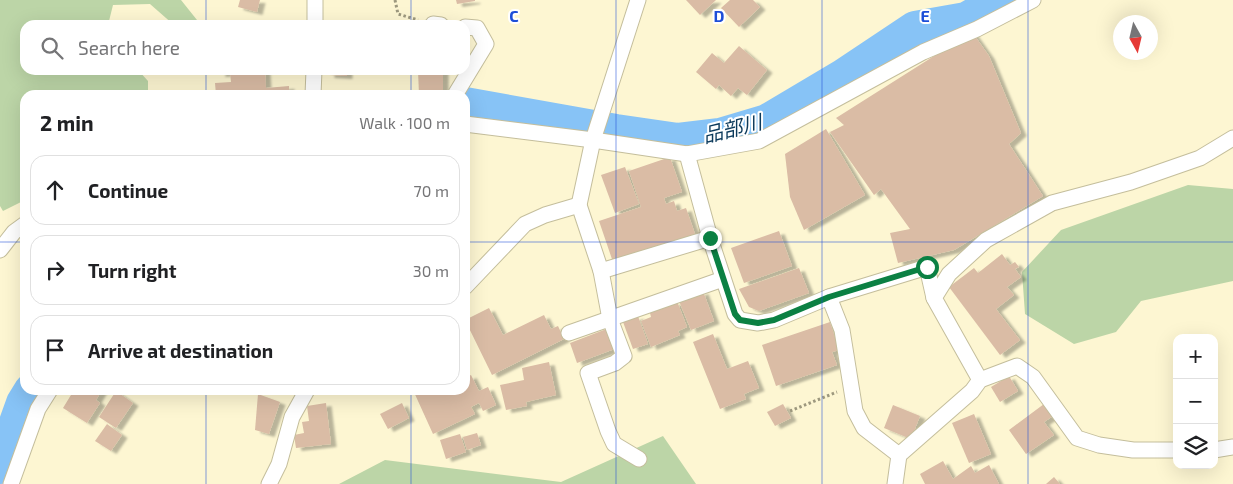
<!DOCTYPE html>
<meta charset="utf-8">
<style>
:root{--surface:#fff;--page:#f6f6f6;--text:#202124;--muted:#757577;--line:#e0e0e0}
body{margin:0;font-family:"Exo 2","Noto Sans JP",sans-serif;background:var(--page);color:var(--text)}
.controls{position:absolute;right:15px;bottom:15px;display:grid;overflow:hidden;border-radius:10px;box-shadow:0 5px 20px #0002}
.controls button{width:45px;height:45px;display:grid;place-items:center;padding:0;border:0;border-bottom:1px solid var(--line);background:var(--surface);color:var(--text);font:25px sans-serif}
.compass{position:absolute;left:1113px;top:15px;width:45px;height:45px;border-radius:50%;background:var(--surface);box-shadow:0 5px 20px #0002;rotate:172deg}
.stop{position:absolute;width:15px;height:15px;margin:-11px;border:4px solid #0b8043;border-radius:50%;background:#fff}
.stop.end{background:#0b8043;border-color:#fff;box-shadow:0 1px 5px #0008}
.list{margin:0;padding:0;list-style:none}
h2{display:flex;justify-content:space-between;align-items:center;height:65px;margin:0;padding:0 20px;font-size:21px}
h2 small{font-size:16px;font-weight:400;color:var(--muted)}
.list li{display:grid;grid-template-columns:32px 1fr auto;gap:15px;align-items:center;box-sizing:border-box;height:70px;margin:0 10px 10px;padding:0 10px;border:1px solid var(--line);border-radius:15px}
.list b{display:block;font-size:19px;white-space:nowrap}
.list em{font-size:16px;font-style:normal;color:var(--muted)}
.icon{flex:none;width:28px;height:28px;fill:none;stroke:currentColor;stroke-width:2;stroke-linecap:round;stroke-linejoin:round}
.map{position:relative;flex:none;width:1233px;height:484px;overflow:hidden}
.search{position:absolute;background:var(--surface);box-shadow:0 5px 20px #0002;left:20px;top:20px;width:450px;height:55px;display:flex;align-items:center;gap:12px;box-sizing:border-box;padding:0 18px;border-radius:15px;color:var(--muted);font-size:19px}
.panel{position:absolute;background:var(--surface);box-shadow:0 5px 20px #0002;left:20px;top:90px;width:450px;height:305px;border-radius:15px}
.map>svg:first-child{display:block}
.green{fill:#bcd5a7}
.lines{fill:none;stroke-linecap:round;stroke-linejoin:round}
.river{stroke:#87c3f6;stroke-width:34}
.building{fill:#dabca5;filter:url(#shadow)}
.minor-casing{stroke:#c4be9c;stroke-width:17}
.path{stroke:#9d987e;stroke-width:3;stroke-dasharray:2.5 2.5;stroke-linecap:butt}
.minor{stroke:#fff;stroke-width:15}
.route{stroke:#0b8043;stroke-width:6}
.grid{fill:none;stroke:#1d4ed8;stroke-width:1;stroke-opacity:0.55}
.labels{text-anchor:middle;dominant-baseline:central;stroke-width:4;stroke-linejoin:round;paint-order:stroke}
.water-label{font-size:20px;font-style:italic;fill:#0c3a5b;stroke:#fff}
.grid-label{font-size:16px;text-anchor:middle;font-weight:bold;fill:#1d4ed8;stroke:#fff;stroke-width:4;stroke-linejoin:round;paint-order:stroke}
</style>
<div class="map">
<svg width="1233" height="484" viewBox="0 0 1233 484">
<defs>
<filter id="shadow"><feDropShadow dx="5.5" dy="3" stdDeviation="1" flood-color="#0004"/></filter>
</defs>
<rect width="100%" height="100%" fill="#fdf6d2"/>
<g class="green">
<polygon points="0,0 181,0 201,25 174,25 150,4 113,5 108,25 25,25 25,70 138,70 148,81 148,95 25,95 25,200 3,211 0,206"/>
<polygon points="1188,185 1233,189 1233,281 1141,301 1116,332 1074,344 1025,314 1022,272 1061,230"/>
<polygon points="663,436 696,484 339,484 385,460 561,482"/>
</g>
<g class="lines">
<g class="river">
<polyline points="465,104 616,131 678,140 720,135 767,121 843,76 915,28 966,19 1000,0"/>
<polyline points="0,467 23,403 31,390"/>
</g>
</g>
<g class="building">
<polygon points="240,0 260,0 257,12 238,7"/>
<polygon points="456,0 475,0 475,1 457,4"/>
<polygon points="686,0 716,0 700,15"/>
<polygon points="730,0 753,0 760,7 739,27 721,8"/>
<polygon points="972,32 989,56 1021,133 1009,144 1043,196 954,250 898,263 890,233 910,229 881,189 874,195 830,132 844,125 836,118"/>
<polygon points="739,46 767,70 747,95 738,88 731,96 719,85 716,89 696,72 712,53 724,63"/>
<polygon points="220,70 265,70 266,88 289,86 289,95 216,95 215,83 231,82 230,73 220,74"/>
<polygon points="329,70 347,70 347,76 329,75"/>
<polygon points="418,70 443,70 443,95 419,95"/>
<polygon points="826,129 865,195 804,230 790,197 785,154"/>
<polygon points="670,157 682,192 664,198 666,204 674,201 677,211 686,208 696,237 614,265 599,221 641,207 629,171"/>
<polygon points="625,167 639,204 615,213 601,175"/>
<polygon points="779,231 792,266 744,283 731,248"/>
<polygon points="1002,254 1010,265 1015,262 1019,267 1015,269 1021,277 1007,287 1014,295 996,309 1020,340 1000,355 949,287 974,268 978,273"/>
<polygon points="799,268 809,293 759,311 749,307 739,289"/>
<polygon points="703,291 714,321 691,330 679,301"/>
<polygon points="677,301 687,327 678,331 680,335 651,347 641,321 651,317 650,313"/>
<polygon points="489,308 503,335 544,315 551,329 558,326 564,339 492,375 465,320"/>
<polygon points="638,316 648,344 633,349 623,322"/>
<polygon points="830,322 839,350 832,352 837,365 776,386 762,345"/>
<polygon points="609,328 617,348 577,363 570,343"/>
<polygon points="713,334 727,369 748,361 759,388 744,394 746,399 720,409 693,342"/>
<polygon points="549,362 556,395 526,402 527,406 506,410 500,385 524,380 522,368"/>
<polygon points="471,375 479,391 488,387 496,405 483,411 479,403 471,407 475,414 433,434 413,390 465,390 465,378"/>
<polygon points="1009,376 1018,391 1000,402 991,387"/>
<polygon points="74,390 102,390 96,400 100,403 87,423 63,408"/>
<polygon points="116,391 133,403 116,428 99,417"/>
<polygon points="258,394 280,402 269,434 255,430"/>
<polygon points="326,403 331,444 296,448 294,435 304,433 302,422 309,421 307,406"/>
<polygon points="402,403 409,418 388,429 380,414"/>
<polygon points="783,404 791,418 775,426 767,412"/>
<polygon points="1044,404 1053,416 1044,422 1054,435 1026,454 1009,430"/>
<polygon points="893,405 920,416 911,439 884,428"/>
<polygon points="974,414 991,454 969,463 952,423"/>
<polygon points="107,424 122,435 111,451 95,441"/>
<polygon points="477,433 481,445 467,450 463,437"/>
<polygon points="460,434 466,452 446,459 440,440"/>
<polygon points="943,461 953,479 971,466 975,473 989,465 999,484 925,484 920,474"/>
<polygon points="1054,477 1060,484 1046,484"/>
</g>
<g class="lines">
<g class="minor-casing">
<g id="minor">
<polyline points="638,0 593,140 579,205 601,271 610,319 624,356 615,363 588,373 608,431 614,444 639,459"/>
<polyline points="433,24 441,25"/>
<polyline points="315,25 315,0"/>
<polyline points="313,95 314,70"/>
<polyline points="455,95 486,44 477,28 465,27"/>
<polyline points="465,124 593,140 687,154 759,141 923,52 977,29 1033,0"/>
<polyline points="687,154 710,238 735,314 740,320 758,323 774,320 829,297 842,330 855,411 864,428 899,455"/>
<polyline points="0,250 14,232 25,224"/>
<polyline points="601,271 710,238"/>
<polyline points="465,287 525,224 545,215 579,205"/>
<polyline points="829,297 927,267 934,298"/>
<polyline points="569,333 723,279"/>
<polyline points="980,380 934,298 949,274 986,240 1052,203 1131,182 1200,158 1233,138"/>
<polyline points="1214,450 1233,447"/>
<polyline points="11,484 38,409 50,390"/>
<polyline points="269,484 279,464 292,417 307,390"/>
<polyline points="895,484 899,455 972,391 980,380 1017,366 1033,377 1077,438 1099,445 1133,450 1177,450"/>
</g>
</g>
<g class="path">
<polyline points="395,0 398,14 418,20"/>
<polyline points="790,411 837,392"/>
</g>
<use href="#minor" class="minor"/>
</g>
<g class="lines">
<polyline class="route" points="710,238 735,314 740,320 758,323 774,320 829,297 927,267"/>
</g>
<path class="grid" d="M206 0V25M411 0V25M616 0V484M822 0V484M1028 0V484M206 70V95M411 70V95M0 242H25M465 242H1233M206 390V484M411 390V484"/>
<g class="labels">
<g class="water-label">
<text transform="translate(732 128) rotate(-14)">品部川</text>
</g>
</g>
<g class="grid-label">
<text x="514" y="22">C</text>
<text x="719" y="22">D</text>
<text x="925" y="22">E</text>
</g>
</svg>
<div class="controls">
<button>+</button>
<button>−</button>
<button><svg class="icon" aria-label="layers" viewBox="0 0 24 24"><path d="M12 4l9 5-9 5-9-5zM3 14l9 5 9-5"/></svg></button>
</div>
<svg class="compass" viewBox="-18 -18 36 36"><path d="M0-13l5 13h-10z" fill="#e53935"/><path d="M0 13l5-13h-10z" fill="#757577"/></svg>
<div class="stop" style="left:927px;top:267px"></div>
<div class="stop end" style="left:710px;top:238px"></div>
<div class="search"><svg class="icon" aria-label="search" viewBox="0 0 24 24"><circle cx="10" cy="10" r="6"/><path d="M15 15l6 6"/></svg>Search here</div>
<section class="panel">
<h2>2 min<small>Walk · 100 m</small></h2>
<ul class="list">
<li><svg class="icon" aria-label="ahead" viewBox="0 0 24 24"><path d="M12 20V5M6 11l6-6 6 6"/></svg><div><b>Continue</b></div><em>70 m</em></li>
<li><svg class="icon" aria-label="right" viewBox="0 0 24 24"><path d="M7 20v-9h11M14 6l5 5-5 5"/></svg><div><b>Turn right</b></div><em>30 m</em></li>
<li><svg class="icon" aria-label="arrive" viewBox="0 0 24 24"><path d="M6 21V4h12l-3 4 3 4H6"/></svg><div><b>Arrive at destination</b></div></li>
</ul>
</section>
</div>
